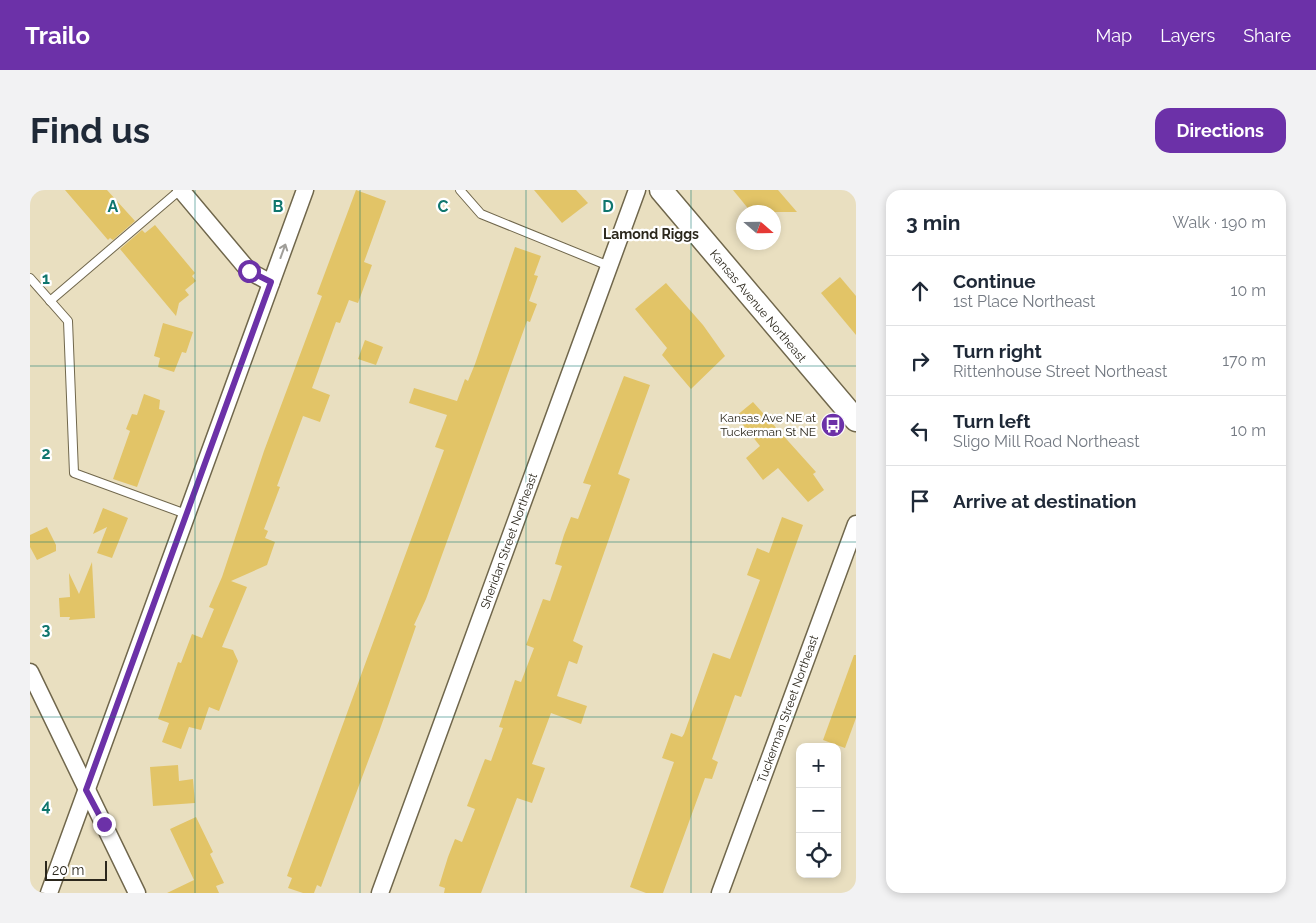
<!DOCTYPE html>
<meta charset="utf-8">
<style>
:root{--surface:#fff;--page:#f2f2f3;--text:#1f2937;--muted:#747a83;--line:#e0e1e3;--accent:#6c31a8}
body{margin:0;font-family:Raleway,sans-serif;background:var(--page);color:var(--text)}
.controls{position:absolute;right:15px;bottom:15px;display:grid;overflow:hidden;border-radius:10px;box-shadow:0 2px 8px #0003}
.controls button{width:45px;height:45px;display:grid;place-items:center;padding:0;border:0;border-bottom:1px solid var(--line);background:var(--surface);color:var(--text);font:25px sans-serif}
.compass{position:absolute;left:706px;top:15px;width:45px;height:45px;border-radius:50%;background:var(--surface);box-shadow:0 2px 8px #0003;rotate:110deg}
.scale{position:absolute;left:15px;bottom:12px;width:62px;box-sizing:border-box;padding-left:5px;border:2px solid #2b271c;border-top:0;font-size:14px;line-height:18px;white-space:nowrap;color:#2b271c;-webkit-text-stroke:4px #fff;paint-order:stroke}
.stop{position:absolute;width:15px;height:15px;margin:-11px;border:4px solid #6c31a8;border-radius:50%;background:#fff}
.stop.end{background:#6c31a8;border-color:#fff;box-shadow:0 1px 5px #0008}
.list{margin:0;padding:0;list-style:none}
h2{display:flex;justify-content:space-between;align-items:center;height:65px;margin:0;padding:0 20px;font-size:21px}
h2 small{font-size:16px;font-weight:400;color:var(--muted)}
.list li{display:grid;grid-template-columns:32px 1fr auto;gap:15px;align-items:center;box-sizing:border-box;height:70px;padding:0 20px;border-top:1px solid var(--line)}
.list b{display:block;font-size:19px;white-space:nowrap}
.list p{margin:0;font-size:16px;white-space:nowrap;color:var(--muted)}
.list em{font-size:16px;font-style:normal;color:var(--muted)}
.icon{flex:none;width:28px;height:28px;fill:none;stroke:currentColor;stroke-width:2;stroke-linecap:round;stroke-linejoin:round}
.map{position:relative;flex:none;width:826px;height:703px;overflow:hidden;border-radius:15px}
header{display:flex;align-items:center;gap:30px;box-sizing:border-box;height:70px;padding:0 25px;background:var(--accent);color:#fff}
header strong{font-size:24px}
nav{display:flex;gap:28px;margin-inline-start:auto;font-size:18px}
.intro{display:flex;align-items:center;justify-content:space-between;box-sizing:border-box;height:120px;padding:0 30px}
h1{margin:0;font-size:35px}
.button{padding:12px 22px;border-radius:15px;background:var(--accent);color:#fff;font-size:18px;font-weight:700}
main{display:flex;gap:30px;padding:0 30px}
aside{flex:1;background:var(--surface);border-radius:15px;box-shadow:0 2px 8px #0003}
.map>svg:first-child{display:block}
.building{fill:#e2c467}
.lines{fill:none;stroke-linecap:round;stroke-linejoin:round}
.lane-casing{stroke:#70674c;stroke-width:10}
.street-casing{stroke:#70674c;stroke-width:19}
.secondary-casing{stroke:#70674c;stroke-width:25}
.lane{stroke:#fff;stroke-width:8}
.street{stroke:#fff;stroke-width:16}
.secondary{stroke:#fff;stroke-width:22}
.oneway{stroke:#a09e99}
.route{stroke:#6c31a8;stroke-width:6}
.grid{fill:none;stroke:#0f766e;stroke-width:1;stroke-opacity:0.55}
.labels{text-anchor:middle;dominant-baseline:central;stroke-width:4.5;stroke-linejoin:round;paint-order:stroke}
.street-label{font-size:12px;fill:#2b271c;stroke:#fff}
.poi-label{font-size:12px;fill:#2b271c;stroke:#fff;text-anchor:end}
.neighbourhood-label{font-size:14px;font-weight:bold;fill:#2b271c;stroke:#fff}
.grid-label{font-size:16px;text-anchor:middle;font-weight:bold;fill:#0f766e;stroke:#fff;stroke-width:4.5;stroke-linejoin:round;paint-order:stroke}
</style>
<header>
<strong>Trailo</strong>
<nav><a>Map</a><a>Layers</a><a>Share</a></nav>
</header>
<div class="intro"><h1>Find us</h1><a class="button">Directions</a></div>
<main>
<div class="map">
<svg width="826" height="703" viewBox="0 0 826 703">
<rect width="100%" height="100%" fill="#e9dfc0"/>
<g class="building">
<polygon points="35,0 77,0 105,31 83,50 80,48 78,50"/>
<polygon points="326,0 356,11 334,72 342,75 328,113 319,110 310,133 306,132 282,198 300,205 290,232 273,226 247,296 250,297 234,339 238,341 235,348 245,352 237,375 201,391 217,397 192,457 203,460 208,471 189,521 179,517 171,540 159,537 151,559 132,552 139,533 128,529 148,472 151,473 162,444 172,448 184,419 179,417 192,387 234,261 292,106 287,104"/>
<polygon points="504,0 546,0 558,13 532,33"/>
<polygon points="703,0 748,0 767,22 721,22"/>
<polygon points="125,35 165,83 162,86 166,91 155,100 159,105 149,113 146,126 90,59 112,40 115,43"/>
<polygon points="485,57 511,66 504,85 508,86 499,111 507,114 500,132 497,131 396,409 384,435 386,436 349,542 291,697 287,695 284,703 273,703 258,698 262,688 257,686 414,260 405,257 417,225 379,213 384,198 427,211 435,189 438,191 445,174"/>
<polygon points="810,87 826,106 826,145 791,103"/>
<polygon points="636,93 673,135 695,166 661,199 632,165 637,158 605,119"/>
<polygon points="133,133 163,142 156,163 152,162 144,182 128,177 130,168 124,166"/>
<polygon points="335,150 353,157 346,175 328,169"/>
<polygon points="594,186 620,195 588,284 600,289 543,451 553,456 547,474 539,471 527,506 557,516 551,534 521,523 502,574 515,578 502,613 487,608 451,703 414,703 415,698 409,696 418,667 425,649 432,652 445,619 437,616 455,569 461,571 473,538 469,537 485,490 491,492 504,458 496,455 513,409 520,411 532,376 525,374 534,345 541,327 548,329 561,295 553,293"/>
<polygon points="114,204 130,210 129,219 135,221 107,297 83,289 100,241 96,239 102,224 107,225"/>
<polygon points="723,212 786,282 783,284 794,300 778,312 748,278 733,290 716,268 730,256 706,226"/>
<polygon points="73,318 98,328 82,368 67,363 77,337 63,344"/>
<polygon points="752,327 773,335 711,507 705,505 682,569 688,572 682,589 675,588 633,703 616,703 600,697 644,572 632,568 641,543 652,547 654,544 683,463 700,469 730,390 717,385 727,358 739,363"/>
<polygon points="17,337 26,355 26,361 7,370 0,357 0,345"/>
<polygon points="62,372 65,428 39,430 40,427 30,427 29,408 40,407 39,383 49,404"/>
<polygon points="824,465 826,465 826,528 815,558 793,550"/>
<polygon points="148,575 149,591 163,589 165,613 123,616 120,577"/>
<polygon points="166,627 183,662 180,664 194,693 186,696 189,703 137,703 164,690 140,639"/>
</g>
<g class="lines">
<g class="lane-casing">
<g id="lane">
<polyline points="430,0 451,24 579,76"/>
<polyline points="0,88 38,131 44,283 156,324"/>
<polyline points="20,111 150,0"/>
</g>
</g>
<g class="street-casing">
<g id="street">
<polyline points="151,0 219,81 241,93"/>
<polyline points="0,482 107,703"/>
<polyline points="19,703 275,0"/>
<polyline points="350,703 607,0"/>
<polyline points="690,703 826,334"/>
</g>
</g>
<g class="secondary-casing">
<polyline id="secondary" points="631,0 826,230"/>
</g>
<use href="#lane" class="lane"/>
<use href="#street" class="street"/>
<use href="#secondary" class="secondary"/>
</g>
<defs><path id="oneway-shaft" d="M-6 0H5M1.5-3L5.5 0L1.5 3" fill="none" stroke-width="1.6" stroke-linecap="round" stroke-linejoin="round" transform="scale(1.25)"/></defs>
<use class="oneway" href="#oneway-shaft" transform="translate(253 61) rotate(-70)"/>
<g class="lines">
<polyline class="route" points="74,634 56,600 241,92 219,81"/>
</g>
<path class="grid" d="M165 0V703M330 0V703M496 0V703M661 0V703M0 176H826M0 352H826M0 527H826"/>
<defs>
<g id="bus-disc" transform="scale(1.25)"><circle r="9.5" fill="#6c31a8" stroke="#fff"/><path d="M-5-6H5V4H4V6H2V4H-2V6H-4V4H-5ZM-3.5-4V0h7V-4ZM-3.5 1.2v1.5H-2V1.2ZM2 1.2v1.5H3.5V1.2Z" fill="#fff"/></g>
</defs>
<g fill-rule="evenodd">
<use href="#bus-disc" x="803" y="235"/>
</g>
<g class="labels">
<g class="street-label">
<text transform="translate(728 116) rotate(50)">Kansas Avenue Northeast</text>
<text transform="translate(479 351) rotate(-70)">Sheridan Street Northeast</text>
<text transform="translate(758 519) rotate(-70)">Tuckerman Street Northeast</text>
</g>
<g class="poi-label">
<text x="786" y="228">Kansas Ave NE at<tspan x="786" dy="14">Tuckerman St NE</tspan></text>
</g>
<g class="neighbourhood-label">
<text x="621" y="44">Lamond Riggs</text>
</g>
</g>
<g class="grid-label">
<text x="83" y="22">A</text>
<text x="248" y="22">B</text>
<text x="413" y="22">C</text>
<text x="578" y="22">D</text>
<text x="16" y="94">1</text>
<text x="16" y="269">2</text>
<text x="16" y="445">3</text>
<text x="16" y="621">4</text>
</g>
</svg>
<div class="controls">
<button>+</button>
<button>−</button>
<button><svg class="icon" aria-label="locate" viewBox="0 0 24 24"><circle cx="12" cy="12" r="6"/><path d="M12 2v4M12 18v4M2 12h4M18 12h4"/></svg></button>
</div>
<svg class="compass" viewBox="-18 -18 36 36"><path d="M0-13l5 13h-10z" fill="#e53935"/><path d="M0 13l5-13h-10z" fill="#747a83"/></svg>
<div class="scale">20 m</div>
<div class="stop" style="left:219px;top:81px"></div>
<div class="stop end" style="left:74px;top:634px"></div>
</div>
<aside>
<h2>3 min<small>Walk · 190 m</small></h2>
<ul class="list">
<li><svg class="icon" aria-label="ahead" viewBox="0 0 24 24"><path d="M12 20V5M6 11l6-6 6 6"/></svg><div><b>Continue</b><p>1st Place Northeast</p></div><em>10 m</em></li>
<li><svg class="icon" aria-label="right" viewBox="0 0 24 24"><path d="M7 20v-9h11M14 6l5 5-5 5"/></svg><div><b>Turn right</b><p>Rittenhouse Street Northeast</p></div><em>170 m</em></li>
<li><svg class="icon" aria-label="left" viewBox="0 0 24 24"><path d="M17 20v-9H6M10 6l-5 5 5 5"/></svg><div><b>Turn left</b><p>Sligo Mill Road Northeast</p></div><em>10 m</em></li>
<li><svg class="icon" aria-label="arrive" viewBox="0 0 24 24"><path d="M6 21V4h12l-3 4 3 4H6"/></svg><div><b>Arrive at destination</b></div></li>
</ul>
</aside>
</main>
